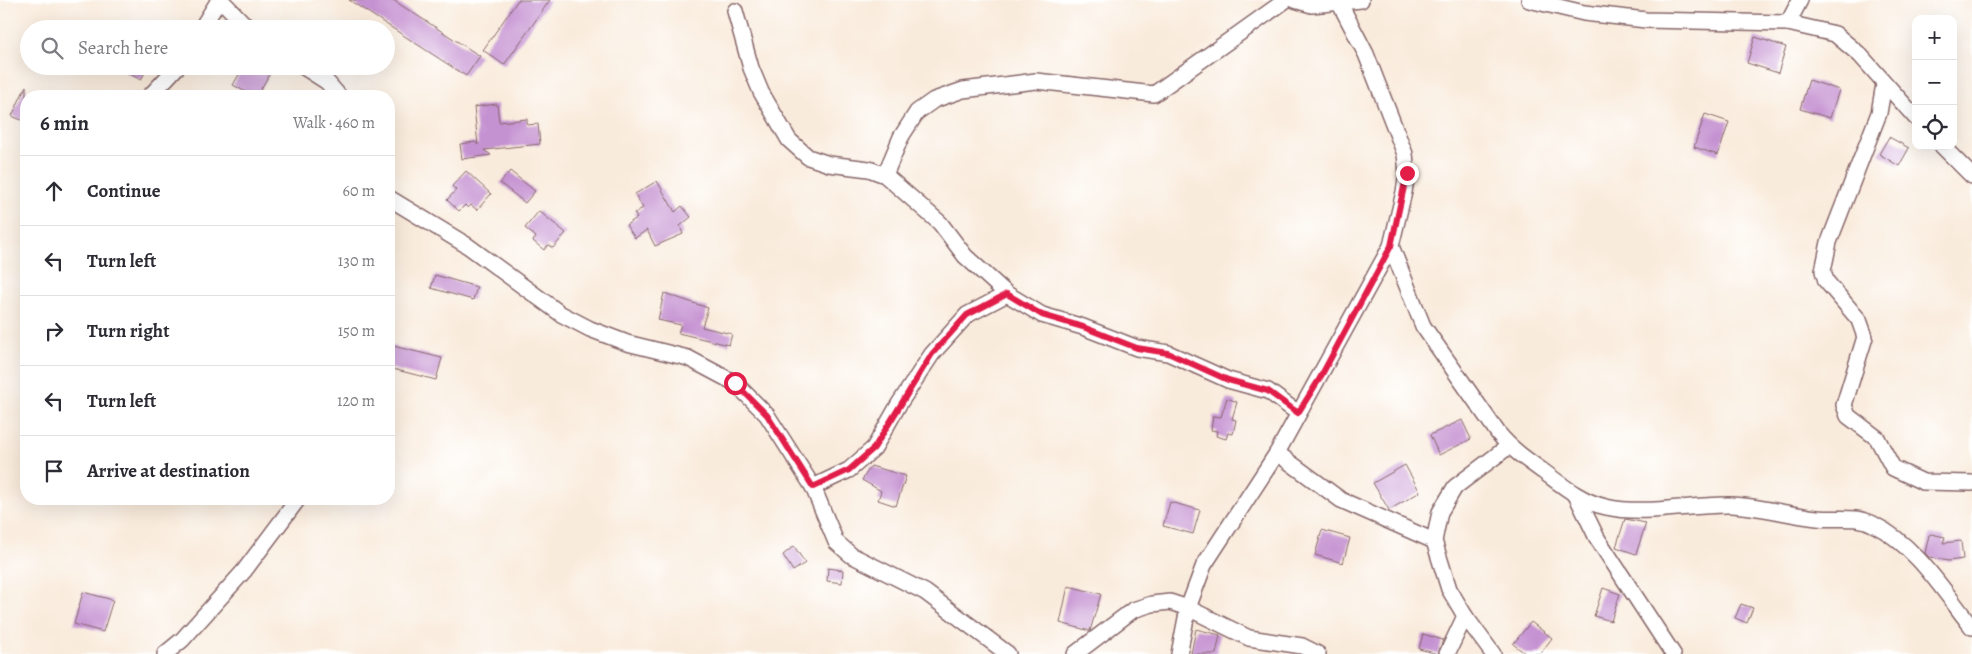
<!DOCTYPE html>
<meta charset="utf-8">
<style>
:root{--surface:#fff;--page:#f7f7f7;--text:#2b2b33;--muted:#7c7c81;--line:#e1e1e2}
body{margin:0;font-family:Alegreya,serif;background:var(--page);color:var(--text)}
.controls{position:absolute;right:15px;top:15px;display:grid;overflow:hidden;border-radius:10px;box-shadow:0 5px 20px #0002}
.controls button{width:45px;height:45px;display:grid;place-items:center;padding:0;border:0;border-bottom:1px solid var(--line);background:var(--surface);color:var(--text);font:25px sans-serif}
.stop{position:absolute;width:15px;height:15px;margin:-11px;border:4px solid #e11d48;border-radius:50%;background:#fff}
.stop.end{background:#e11d48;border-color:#fff;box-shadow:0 1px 5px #0008}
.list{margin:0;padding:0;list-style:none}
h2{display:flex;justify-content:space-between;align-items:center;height:65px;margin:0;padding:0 20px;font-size:21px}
h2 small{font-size:16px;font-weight:400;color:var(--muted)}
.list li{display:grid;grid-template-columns:32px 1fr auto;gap:15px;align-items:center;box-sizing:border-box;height:70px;padding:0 20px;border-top:1px solid var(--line)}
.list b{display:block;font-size:19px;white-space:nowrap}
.list em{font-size:16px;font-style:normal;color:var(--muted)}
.icon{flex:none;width:28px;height:28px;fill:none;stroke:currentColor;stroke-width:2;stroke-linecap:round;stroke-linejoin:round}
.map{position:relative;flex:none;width:1972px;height:654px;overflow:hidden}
.search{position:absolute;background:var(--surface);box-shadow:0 5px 20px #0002;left:20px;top:20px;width:375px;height:55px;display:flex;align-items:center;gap:12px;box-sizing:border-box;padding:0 18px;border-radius:28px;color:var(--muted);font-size:19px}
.panel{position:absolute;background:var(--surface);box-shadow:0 5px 20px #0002;left:20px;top:90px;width:375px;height:415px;border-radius:20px}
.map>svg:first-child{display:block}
.building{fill:#c592d1}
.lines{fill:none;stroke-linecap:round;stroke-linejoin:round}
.minor-casing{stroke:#876669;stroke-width:18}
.minor{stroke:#fff;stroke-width:15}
.route{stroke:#e11d48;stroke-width:6}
</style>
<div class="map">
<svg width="1972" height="654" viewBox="0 0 1972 654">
<rect width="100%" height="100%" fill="#fff"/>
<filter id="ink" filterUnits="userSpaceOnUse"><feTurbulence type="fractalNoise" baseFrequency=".02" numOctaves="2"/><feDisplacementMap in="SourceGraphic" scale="10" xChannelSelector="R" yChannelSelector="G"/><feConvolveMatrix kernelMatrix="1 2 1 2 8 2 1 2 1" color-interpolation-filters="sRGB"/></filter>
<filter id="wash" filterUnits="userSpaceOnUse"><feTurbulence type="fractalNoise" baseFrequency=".0096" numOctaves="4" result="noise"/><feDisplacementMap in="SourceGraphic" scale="20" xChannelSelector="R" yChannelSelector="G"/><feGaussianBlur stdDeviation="1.12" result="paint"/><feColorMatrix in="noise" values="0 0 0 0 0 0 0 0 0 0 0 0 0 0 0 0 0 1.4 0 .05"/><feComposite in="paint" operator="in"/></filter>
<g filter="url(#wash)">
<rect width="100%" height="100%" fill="#f9ebdb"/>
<g id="blocks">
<g class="building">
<polygon points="349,0 393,0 480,56 466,76"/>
<polygon points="518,0 550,0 504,65 483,50"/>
<polygon points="1755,37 1786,47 1778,73 1747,63"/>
<polygon points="114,66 148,66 141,80"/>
<polygon points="244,66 274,66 257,96 253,96 233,85"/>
<polygon points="1809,80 1839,90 1830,118 1800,109"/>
<polygon points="26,86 26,122 12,116"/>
<polygon points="497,104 499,122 527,119 527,125 538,124 540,144 484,150 491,155 462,159 460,144 475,142 478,145 474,107"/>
<polygon points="1705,114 1729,122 1718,155 1694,147"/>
<polygon points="1889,137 1909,148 1899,166 1879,154"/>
<polygon points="466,171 491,194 477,210 471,205 468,208 465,205 459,211 447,200 456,190 452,186"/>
<polygon points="510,171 535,191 525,203 500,183"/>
<polygon points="657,181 675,212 682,206 691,217 680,226 683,234 655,246 647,230 635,238 626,225 637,218 634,213 643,208 635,194"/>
<polygon points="539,211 566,233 553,248 548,245 544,250 533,241 536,237 525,228"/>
<polygon points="435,275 477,287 473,300 431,288"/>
<polygon points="664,293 708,308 702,327 732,334 729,345 678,333 681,325 658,320"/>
<polygon points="389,345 442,358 436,380 389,368"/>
<polygon points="1227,398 1237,402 1232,419 1236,420 1233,434 1228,433 1226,439 1216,436 1217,431 1211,430 1213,416 1221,417"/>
<polygon points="1462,420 1471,439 1439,455 1430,435"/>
<polygon points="1405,465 1420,492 1389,510 1373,483"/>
<polygon points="871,466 906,476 896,506 878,500 881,491 862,480"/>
<polygon points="1170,502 1200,510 1193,534 1163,526"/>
<polygon points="1625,519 1646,523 1636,554 1616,547"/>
<polygon points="1322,530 1350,538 1343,563 1315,555"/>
<polygon points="1931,534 1945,537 1943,543 1961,541 1963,559 1948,561 1929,557 1925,553 1929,535"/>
<polygon points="794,546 805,563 793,571 783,555"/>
<polygon points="828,568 843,570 842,583 827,581"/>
<polygon points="1068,586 1101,594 1090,631 1060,623"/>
<polygon points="1603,588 1620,594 1611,621 1594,616"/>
<polygon points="83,592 113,600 103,632 74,624"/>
<polygon points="1741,604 1753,608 1747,623 1735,618"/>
<polygon points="1531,622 1552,638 1540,654 1526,654 1513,644"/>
<polygon points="1196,629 1220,635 1216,654 1191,654"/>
<polygon points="1423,634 1443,640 1438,654 1419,649"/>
</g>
</g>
</g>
<g filter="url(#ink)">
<use href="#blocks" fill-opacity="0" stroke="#876669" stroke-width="1"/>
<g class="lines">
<g class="minor-casing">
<g id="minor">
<polyline points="221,0 249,29"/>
<polyline points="1295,0 1312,5 1361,0"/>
<polyline points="1529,0 1584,13 1646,20 1788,23 1835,34 1860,55 1916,118"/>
<polyline points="735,11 751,68 761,92 789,140 808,157 829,164 869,169 885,175 940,223 965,256 1007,294 1042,315 1083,327 1137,348 1168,353 1228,380 1268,391 1298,413"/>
<polyline points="1788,23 1800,0"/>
<polyline points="201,29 219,0"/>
<polyline points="302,66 327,82 339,96"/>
<polyline points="1884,84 1879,113 1829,242 1823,271 1826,281 1859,320 1865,337 1844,405 1848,416 1877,438 1893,468 1923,482 1972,483"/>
<polyline points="150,96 178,66"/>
<polyline points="1942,146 1972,176"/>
<polyline points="885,175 901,137 917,112 934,100 963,90 1036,81 1154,94 1286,0"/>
<polyline points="389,198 468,246 561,314 590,329 627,343 688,358 735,383 767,415 813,487 836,542 851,555 925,592 1008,654"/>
<path d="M1391 246 1423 326 1498 433C1511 449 1527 460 1544 472 1563 486 1582 502 1606 507 1646 516 1690 504 1731 505 1760 506 1788 515 1817 518 1836 520 1856 515 1873 524 1916 545 1944 592 1972 627"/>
<polyline points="1277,453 1341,500 1434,541 1440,512 1455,487 1509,446"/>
<polyline points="813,487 849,470 874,448 899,404 932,354 967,315 1007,294"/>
<polyline points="1576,495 1597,538 1673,654"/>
<polyline points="1434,541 1449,589 1465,616 1493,654"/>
<polyline points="165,654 182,640 244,571 298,499"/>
<polyline points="1075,654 1133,610 1152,604 1170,602 1188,608 1249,638 1302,646 1318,654"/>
<polyline points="1179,654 1188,608 1204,565 1277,453 1391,246 1404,192 1407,173 1405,154 1366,54 1340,4"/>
<polyline points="1447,654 1465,616"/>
</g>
</g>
<use href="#minor" class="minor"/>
</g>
</g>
<g class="lines" filter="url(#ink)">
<polyline class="route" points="735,383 767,415 813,487 849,470 874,448 932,354 967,315 1007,294 1042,315 1083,327 1137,348 1168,353 1228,380 1268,391 1298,413 1320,378 1391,246 1407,173"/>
</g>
</svg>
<div class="controls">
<button>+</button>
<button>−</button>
<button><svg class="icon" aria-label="locate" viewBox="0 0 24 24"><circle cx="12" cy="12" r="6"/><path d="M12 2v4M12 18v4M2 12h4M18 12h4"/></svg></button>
</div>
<div class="stop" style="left:735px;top:383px"></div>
<div class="stop end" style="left:1407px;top:173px"></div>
<div class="search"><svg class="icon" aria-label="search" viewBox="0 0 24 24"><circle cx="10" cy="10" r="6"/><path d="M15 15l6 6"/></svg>Search here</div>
<section class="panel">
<h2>6 min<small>Walk · 460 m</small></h2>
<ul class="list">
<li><svg class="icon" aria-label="ahead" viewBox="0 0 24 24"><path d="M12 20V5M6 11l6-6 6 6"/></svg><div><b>Continue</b></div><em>60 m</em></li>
<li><svg class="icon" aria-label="left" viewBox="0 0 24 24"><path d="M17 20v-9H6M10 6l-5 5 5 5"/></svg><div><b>Turn left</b></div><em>130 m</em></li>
<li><svg class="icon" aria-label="right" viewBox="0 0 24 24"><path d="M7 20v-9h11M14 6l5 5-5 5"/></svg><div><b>Turn right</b></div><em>150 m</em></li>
<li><svg class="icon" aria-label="left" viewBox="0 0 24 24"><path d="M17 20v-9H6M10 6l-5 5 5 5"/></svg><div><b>Turn left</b></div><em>120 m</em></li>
<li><svg class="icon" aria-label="arrive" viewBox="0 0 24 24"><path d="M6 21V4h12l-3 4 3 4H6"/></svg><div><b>Arrive at destination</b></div></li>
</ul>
</section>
</div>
